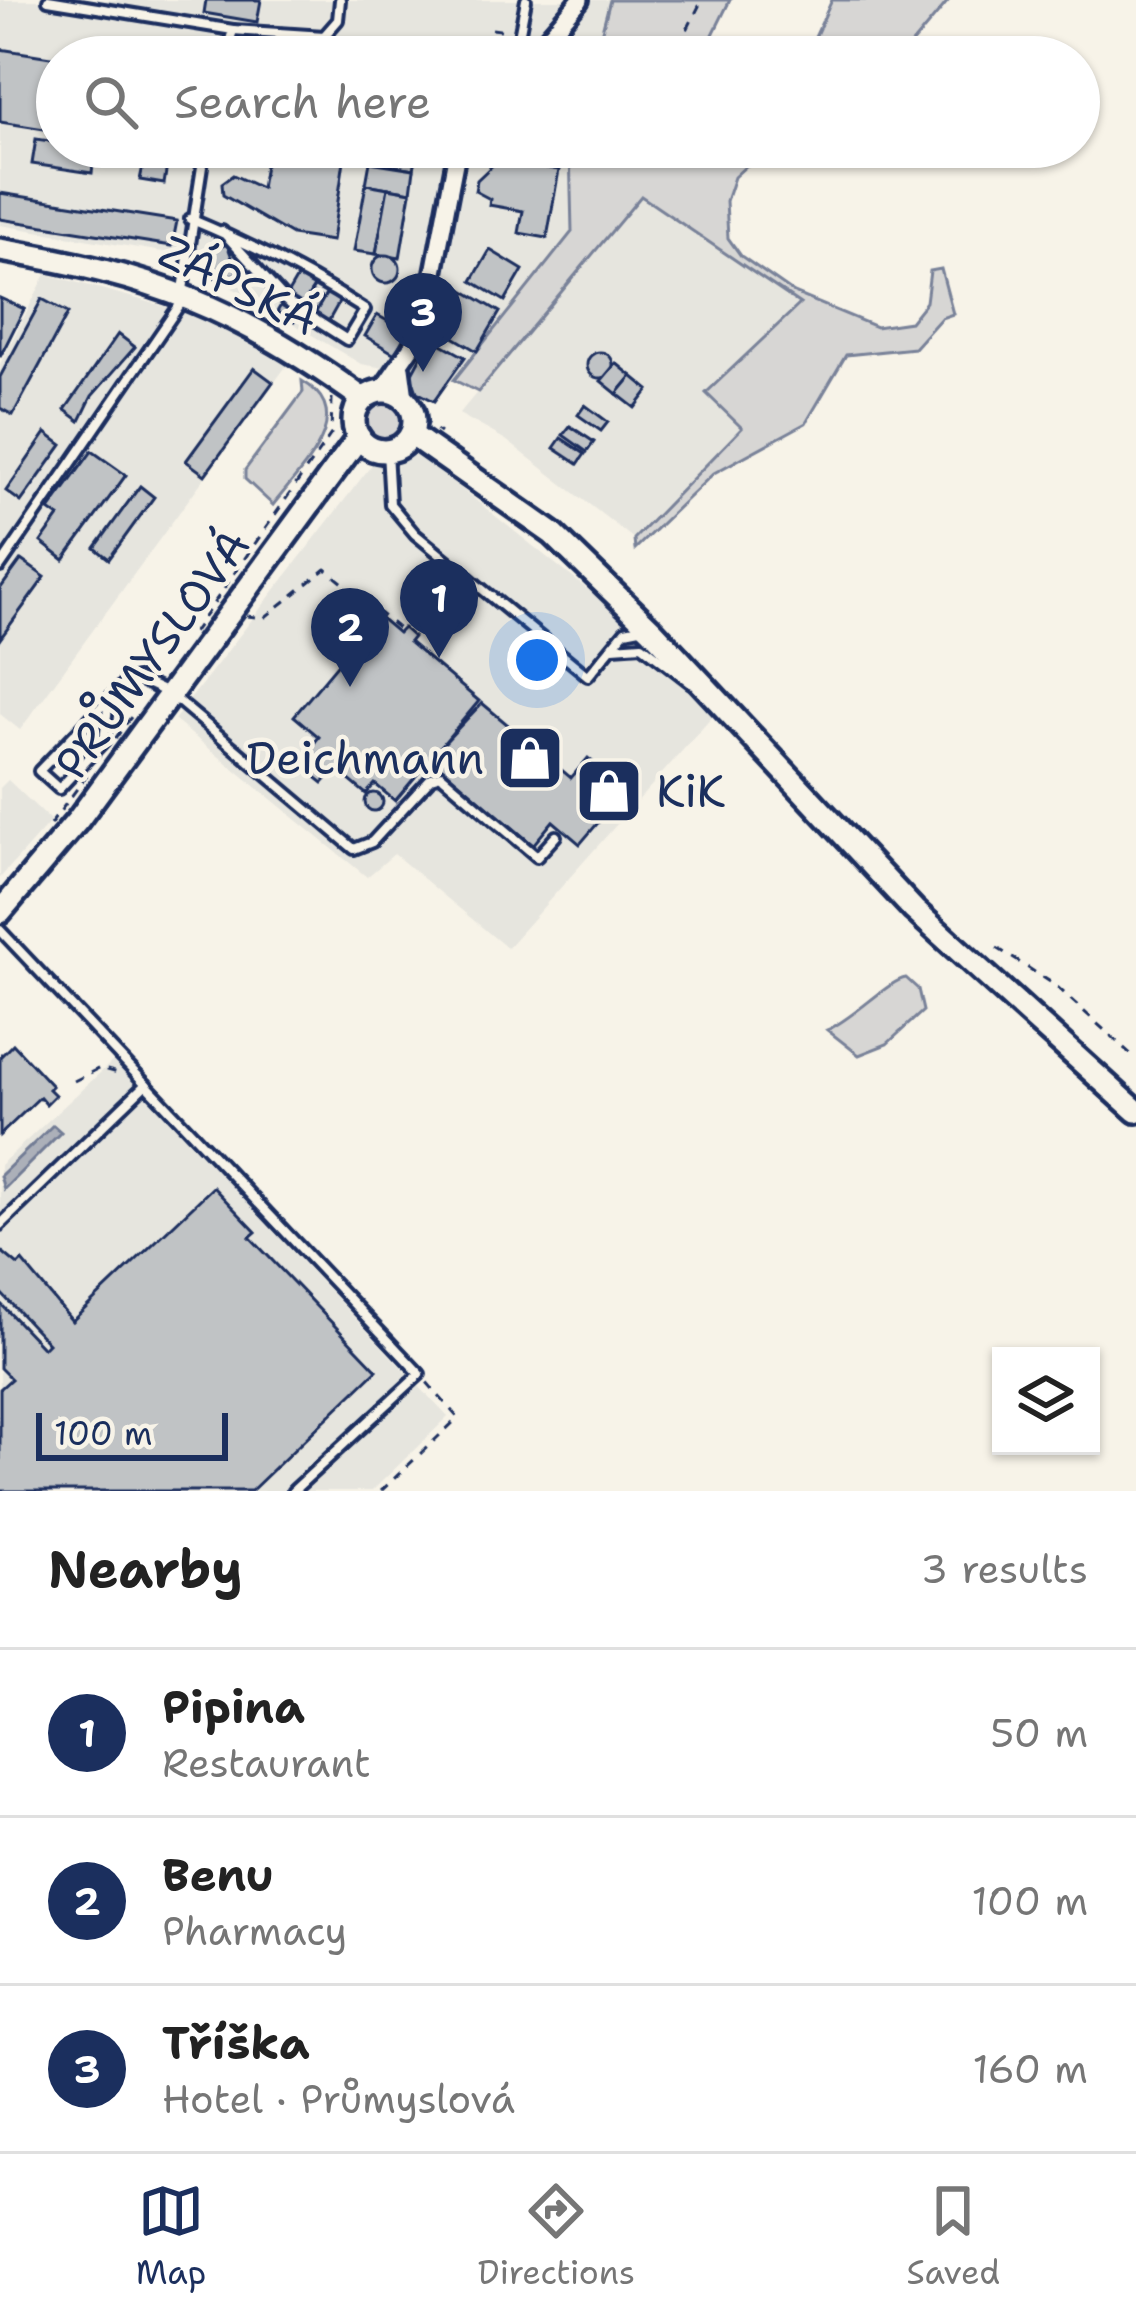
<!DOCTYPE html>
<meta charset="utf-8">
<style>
:root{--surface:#fff;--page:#f2f2f2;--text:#222;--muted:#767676;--line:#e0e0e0;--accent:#1b2f5e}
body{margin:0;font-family:"Shantell Sans",sans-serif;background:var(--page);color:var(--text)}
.controls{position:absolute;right:36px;bottom:36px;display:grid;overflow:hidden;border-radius:0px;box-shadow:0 3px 9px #0004}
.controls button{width:108px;height:108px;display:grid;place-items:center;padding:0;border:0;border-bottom:3px solid var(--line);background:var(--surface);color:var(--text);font:60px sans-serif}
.scale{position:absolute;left:36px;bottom:30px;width:192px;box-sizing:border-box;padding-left:12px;border:6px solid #1b2f5e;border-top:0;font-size:33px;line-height:42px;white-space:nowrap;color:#1b2f5e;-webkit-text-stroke:9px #f7f3e8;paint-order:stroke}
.you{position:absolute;left:537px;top:660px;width:42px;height:42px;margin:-30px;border:9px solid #fff;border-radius:50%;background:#1a73e8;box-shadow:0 0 0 18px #1a73e833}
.badge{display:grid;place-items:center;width:78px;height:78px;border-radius:50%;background:var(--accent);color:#fff;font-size:39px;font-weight:700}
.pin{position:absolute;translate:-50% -99px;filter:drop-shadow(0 3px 6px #0008)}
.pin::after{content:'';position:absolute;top:63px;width:42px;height:36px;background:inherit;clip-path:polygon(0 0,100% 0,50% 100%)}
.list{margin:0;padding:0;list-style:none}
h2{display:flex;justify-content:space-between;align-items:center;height:156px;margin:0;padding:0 48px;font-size:51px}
h2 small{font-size:39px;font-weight:400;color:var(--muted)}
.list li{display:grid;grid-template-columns:78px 1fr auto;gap:36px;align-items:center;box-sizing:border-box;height:168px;padding:0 48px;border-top:3px solid var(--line)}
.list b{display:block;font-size:45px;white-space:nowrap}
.list p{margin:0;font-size:39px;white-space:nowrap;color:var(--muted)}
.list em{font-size:39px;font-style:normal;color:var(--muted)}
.icon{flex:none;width:66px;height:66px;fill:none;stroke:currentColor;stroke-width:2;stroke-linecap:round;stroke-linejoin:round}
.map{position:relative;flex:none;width:1136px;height:1491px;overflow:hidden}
.search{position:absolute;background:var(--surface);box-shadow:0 3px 9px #0004;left:36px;right:36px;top:36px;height:132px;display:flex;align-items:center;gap:30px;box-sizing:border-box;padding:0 42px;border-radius:66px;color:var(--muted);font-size:45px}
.sheet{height:660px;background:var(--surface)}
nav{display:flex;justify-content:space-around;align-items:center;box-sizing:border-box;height:168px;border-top:3px solid var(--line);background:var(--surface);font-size:33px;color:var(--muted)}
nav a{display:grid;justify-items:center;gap:6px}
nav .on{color:var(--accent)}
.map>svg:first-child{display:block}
.built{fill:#e6e5de}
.green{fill:#d7d6d4;stroke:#798299;stroke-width:3}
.water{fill:#acb0b9;stroke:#727c95;stroke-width:3}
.building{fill:#c0c3c5;stroke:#1b2f5e;stroke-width:3}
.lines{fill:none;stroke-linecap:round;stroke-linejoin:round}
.lane-casing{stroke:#1b2f5e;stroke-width:16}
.street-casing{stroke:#1b2f5e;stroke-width:24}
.secondary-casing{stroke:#1b2f5e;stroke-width:30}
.path{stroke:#1b2f5e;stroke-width:3;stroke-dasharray:9 9;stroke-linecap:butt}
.lane{stroke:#f7f3e8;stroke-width:8}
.street{stroke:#f7f3e8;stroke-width:15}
.secondary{stroke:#f7f3e8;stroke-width:21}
.labels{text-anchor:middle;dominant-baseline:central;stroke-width:9;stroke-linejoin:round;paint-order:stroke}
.street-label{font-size:45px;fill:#1b2f5e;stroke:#f7f3e8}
.poi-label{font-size:45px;fill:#1b2f5e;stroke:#f7f3e8;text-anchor:end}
</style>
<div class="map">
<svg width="1136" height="1491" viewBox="0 0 1136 1491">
<rect width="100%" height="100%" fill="#f7f3e8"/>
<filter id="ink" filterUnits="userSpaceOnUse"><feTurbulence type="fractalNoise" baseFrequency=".00833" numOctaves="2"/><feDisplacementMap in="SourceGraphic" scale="24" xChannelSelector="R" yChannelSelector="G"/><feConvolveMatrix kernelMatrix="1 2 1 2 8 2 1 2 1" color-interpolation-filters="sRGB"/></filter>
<g filter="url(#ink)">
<g class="built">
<polygon points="0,0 610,0 595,57 57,57 57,147 570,147 573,232 454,380 361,364 175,254 0,225"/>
<polygon points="641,196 801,304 707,392 742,428 634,539 506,440 459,414"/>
<polygon points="46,274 193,314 287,365 20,730 0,714 0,364"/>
<polygon points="419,455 602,601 714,715 507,948 394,854 367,877 174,720 374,462"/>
<polygon points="8,780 51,821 0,878 0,788"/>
<polygon points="113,1061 448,1417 372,1491 0,1491 0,1165"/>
</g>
<g class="green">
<polygon points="610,0 730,0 702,57 595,57"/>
<polygon points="832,0 949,0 901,57 806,57"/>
<polygon points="570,147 841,147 772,154 746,166 734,177 726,201 728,238 741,256 794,293 876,327 910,322 926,302 930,271 941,269 953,314 941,318 914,348 846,355 806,423 714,473 635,549 634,539 742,428 706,393 800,304 641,196 478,392 454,380 572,232"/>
<path d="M302 381C361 414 299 471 273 505L245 479V470L303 392Z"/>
<circle cx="383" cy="421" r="23"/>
<path d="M906 978 918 989 923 1011 887 1044 859 1055 827 1030C853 1019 889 980 906 978Z"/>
</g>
<polygon class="water" points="53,1125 61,1132 4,1189 0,1176"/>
<g class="building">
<polygon points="206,0 261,0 257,22 204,13"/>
<polygon points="0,49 57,58 57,131 0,122"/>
<polygon points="36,139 57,142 57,147 95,148 92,173 32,164"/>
<polygon points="147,147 170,147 164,184 140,180"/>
<polygon points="268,147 346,147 332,241 292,235 223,195 222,183 233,175 261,188"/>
<polygon points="373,147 418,147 414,169 370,162"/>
<polygon points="498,160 559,170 547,238 519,233 523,211 489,205 490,199 475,191 477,180"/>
<polygon points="370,162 414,169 411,192 366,184"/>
<polygon points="366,184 388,188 376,254 354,251"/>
<polygon points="388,188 411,192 400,258 376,254"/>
<polygon points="0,193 177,221 172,246 0,219"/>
<polygon points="227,244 238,274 210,278 202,255"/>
<polygon points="490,250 523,270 505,301 472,281"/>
<circle cx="386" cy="269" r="14"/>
<polygon points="298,276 315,285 294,322 277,312"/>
<polygon points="329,289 342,297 328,322 314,315"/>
<polygon points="463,290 500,312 477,351 443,331 446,314"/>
<polygon points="311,292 323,299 314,315 302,307"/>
<polygon points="0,298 24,309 0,357"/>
<polygon points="42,299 68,313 13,415 0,408 0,377"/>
<polygon points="377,315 407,332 395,354 365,336"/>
<polygon points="118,334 135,347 92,396 80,421 65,410"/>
<polygon points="431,338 465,357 434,401 417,392 411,375"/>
<circle cx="600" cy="365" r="13"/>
<polygon points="616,363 632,376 617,394 601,381"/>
<polygon points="254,368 273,382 205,475 186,461"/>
<polygon points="632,376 649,390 635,408 617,394"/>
<polygon points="585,405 608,422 601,431 578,415"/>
<polygon points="570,426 594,442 587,452 563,435"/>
<polygon points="46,433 62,445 21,502 6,491"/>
<polygon points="561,438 585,454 578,464 554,448"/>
<polygon points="92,451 126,475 64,560 41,542 59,517 49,510"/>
<polygon points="140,486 154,497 109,559 95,548"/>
<polygon points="21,560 45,577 0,639 0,589"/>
<polygon points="378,616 398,633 403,628 413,637 409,642 479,701 395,801 375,784 366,794 336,769 323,783 298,763 319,737 294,716"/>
<polygon points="482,703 571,778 588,758 626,790 580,844 553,821 533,845 430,758"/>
<circle cx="374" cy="802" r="9"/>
<polygon points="13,1044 52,1086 49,1089 55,1095 46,1104 40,1097 0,1135 0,1057"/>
<polygon points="213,1187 256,1232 250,1237 377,1370 251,1491 0,1491 0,1389 11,1379 0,1368 0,1303 43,1348 48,1343 0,1292 0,1250 18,1265 22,1261 72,1321"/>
</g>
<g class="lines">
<g class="lane-casing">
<g id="lane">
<polyline points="48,0 233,30 225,57"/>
<polyline points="233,30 324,36 338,20 340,0"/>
<polyline points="485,57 487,54"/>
<polyline points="515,57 526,0"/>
<path d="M190 219C253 245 308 273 365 310L347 340 287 302 222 231"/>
<polyline points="387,451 390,504 415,534 588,676 625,631 640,628"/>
<polyline points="0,567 181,303 205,147"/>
<polyline points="613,647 642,645 691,683"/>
<polyline points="109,699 104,741 59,789 39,771 125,682 136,678 170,694 354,849 372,842 431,778 441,775 537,857 556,836"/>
<polyline points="0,930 420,1374 293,1491"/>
<polyline points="0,1225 146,1084"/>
</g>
</g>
<g class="street-casing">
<g id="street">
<polyline points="531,57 580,0"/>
<polyline points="401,368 405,398"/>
<polyline points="381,391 423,330 458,147"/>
</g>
</g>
<g class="secondary-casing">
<g id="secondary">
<path d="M0 250C152 275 238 308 363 399"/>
<circle cx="384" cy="421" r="30"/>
<polyline points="412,435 553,534 652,630 914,910 1136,1111"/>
<polyline points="0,912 78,820 359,437"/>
</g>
</g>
<g class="path">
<polyline points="492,29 508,31"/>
<polyline points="665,57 683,38 702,0"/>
<polyline points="492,149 496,147"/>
<polyline points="419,400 428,424 440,433"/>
<polyline points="247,616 264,618 326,569 400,630"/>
<polyline points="193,633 331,434 332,398"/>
<polyline points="115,739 134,713"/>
<polyline points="50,825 87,775"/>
<polyline points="997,948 1055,985 1136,1059"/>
<polyline points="0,1054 2,1054"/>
<polyline points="74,1081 100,1068 122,1074"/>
<polyline points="381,1491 458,1418 425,1380"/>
</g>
<use href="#lane" class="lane"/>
<use href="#street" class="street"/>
<use href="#secondary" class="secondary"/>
</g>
</g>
<defs>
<g id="shop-square" transform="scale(3.45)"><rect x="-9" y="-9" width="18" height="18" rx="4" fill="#1b2f5e" stroke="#f7f3e8"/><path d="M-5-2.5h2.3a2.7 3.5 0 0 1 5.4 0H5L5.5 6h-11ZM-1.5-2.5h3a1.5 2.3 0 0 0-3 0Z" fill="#fff"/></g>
</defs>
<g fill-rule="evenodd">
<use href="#shop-square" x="530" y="758"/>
<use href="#shop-square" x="609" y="791"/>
</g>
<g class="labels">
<g class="street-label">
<text transform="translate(239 285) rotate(26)">ZÁPSKÁ</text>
<text transform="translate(152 654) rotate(-54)">PRŮMYSLOVÁ</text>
</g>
<g class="poi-label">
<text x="484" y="758">Deichmann</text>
<text x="656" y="791" text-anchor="start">KiK</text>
</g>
</g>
</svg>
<div class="controls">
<button><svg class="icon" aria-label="layers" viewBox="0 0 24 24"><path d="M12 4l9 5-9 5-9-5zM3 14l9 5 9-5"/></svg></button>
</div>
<div class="scale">100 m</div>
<div class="you"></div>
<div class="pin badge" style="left:439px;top:658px">1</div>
<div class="pin badge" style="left:350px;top:687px">2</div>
<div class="pin badge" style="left:423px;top:372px">3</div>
<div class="search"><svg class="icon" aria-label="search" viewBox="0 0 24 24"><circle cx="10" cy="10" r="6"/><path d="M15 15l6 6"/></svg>Search here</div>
</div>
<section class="sheet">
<h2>Nearby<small>3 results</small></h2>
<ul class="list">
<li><span class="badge">1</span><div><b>Pipina</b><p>Restaurant</p></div><em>50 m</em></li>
<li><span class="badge">2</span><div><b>Benu</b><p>Pharmacy</p></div><em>100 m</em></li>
<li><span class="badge">3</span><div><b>Tříška</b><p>Hotel · Průmyslová</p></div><em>160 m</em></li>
</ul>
</section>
<nav>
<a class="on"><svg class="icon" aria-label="map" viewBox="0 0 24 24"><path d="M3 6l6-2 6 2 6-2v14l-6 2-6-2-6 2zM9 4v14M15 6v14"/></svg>Map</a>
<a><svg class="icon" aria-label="directions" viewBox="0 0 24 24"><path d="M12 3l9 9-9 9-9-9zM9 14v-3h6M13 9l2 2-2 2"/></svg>Directions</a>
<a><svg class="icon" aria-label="saved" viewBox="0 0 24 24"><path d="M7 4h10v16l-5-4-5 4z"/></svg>Saved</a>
</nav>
